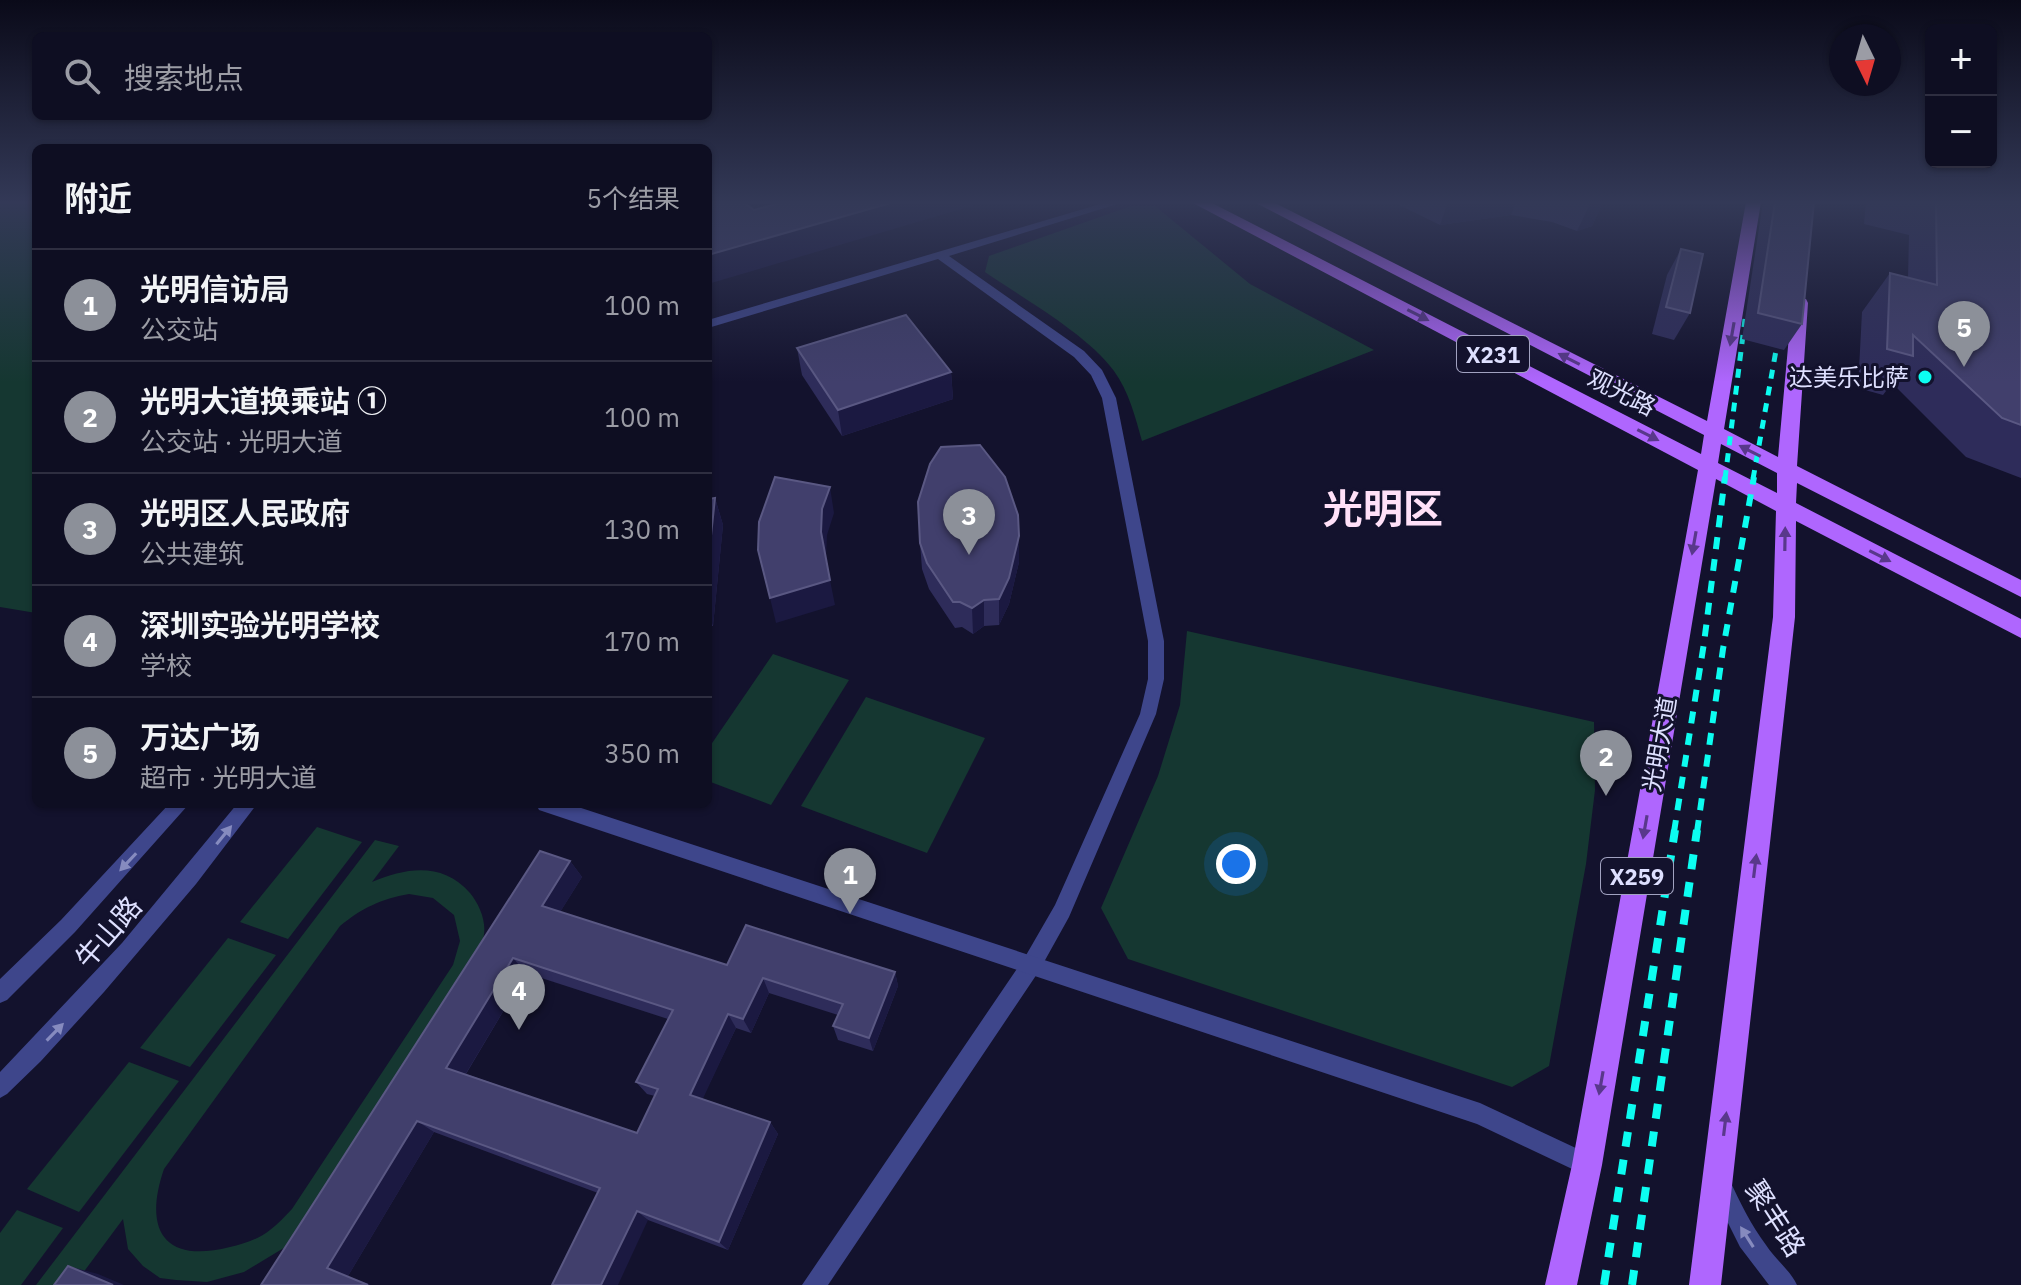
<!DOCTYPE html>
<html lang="zh">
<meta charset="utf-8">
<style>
:root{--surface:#0e0e22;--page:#1c1c2f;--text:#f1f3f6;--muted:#9b9ca5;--line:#2e2e40;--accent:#8c9099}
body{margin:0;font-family:"IBM Plex Sans","Noto Sans SC",sans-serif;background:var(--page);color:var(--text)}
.controls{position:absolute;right:24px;top:24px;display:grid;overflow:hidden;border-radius:12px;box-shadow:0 2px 6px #0004}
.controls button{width:72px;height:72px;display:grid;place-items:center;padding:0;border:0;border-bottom:2px solid var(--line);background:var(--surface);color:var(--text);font:40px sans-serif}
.compass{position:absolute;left:1829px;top:24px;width:72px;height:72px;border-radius:50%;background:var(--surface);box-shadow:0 2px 6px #0004;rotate:175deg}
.you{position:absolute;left:1236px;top:864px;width:28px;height:28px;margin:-20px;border:6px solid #fff;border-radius:50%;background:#1a73e8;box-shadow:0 0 0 12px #1a73e833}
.badge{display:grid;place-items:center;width:52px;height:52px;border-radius:50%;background:var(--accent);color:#fff;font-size:26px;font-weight:700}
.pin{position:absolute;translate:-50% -66px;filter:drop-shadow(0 2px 4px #0008)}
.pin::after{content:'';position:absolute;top:42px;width:28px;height:24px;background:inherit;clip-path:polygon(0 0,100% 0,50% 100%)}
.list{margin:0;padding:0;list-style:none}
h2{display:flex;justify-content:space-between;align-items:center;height:104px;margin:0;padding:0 32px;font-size:34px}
h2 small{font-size:26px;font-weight:400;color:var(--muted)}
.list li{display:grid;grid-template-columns:52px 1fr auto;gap:24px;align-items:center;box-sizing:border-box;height:112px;padding:0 32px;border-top:2px solid var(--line)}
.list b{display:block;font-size:30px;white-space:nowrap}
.list p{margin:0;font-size:26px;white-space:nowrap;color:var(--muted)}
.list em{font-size:26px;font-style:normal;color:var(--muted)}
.icon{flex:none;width:44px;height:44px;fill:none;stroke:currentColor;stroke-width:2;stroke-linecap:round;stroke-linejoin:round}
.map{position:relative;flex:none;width:2021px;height:1285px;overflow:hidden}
.search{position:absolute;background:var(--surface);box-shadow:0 2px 6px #0004;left:32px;top:32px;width:680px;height:88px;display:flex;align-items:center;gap:20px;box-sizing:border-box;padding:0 28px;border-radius:12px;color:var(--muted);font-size:30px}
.panel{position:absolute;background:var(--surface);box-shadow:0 2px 6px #0004;left:32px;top:144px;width:680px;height:664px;border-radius:12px}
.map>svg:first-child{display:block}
.green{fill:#153731;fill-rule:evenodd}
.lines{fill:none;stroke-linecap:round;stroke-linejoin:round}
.minor{fill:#3e468b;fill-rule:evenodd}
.tertiary{fill:#3e468b;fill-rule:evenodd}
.primary{fill:#af66fe;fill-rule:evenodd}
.rail-far2{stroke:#0cfdf1;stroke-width:5;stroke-dasharray:9 8;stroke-linecap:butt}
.rail-far1{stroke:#0cfdf1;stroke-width:6;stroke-dasharray:12 10;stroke-linecap:butt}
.rail{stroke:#0cfdf1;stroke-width:8;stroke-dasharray:15 13;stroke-linecap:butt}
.wall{fill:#2e2c5a;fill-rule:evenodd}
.shaded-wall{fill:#1b1941}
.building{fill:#413f6c;stroke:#5a5883;stroke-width:2;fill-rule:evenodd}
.oneway{fill:#59388b}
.oneway2{fill:#868bbf}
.poi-dot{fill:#0cfdf1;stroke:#13122d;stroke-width:3}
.labels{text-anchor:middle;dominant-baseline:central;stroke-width:6;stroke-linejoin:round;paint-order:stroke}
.shield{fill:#13122d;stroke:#a1a2c0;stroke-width:2}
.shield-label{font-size:22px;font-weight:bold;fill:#dee0ff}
.poi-label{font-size:24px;fill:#dee0ff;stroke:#13122d;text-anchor:end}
.street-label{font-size:24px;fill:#dee0ff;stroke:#13122d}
.near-street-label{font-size:28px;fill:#dee0ff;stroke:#13122d}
.town-label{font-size:40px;font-weight:bold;fill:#ffe0f8;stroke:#13122d}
</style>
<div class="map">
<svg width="2021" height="1285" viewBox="0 0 2021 1285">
<rect width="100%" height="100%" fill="#13122d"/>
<g class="green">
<polygon points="0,202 36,202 36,613 0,607"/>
<path d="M1131 206H1155L1250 284 1374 350 1142 441C1135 416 1129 392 1114 371 1087 334 1024 299 985 272L989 256Z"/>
<polygon points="1187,631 1594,722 1595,790 1586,864 1549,1066 1512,1087 1128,959 1101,908 1158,776 1180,705"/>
<polygon points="773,654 849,680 771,805 708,781 708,749"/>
<polygon points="866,697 985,738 927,853 801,806"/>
<polygon points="317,827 362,842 288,939 240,922"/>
<path d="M375 840 399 846 372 882C407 867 443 862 470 893 479 904 486 920 484 934 483 942 479 951 477 958L297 1240 244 1272 207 1282 176 1280 160 1278 143 1266 128 1249 123 1219 74 1285H36ZM409 894 433 898 454 915 460 941 453 965 292 1209C285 1216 278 1224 270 1230 259 1239 243 1244 230 1247 164 1264 143 1230 164 1169L340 926C362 908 381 899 409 894Z"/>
<polygon points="228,938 276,955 190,1067 140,1048"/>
<polygon points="129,1062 179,1081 79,1212 27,1189"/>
<polygon points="17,1210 63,1228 21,1285 0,1285 0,1233"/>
</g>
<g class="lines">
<polygon class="minor" points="1107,202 1124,202 949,256 1084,351 1102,370 1116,398 1164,641 1164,679 1156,714 1069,917 1039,971 828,1285 802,1285 1025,957 1055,905 1140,714 1148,679 1148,641 1102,398 1091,375 1074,357 938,259 708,328 708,320"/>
<g class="tertiary">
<polygon points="169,804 189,804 75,932 7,1000 0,1003 0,979 61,920"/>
<polygon points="237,804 257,804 196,884 104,992 41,1061 7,1094 0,1098 0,1072 122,943"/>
<polygon points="536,804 569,804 1480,1103 1595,1157 1598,1165 1595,1173 1587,1176 1477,1124 545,812 539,810"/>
<path d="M1721 1176 1729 1179C1740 1202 1751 1225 1766 1245 1775 1259 1790 1270 1797 1285H1769L1740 1247 1710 1187 1713 1179Z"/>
</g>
<path class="primary" d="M1191 202H1210L1701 454 1704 435 1254 202H1273L1707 421 1746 202H1761L1724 429 1778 457 1792 303 1794 299H1806L1808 303 1797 466 2021 580V597L1797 483 1796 503 2021 619V638L1796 521 1795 617 1721 1285H1689L1773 617 1776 511 1716 479 1602 1165 1577 1285H1545L1572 1165 1698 470ZM1721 444 1777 473V493L1718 463Z"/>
<g class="rail-far2">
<polyline points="1725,479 1745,319"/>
<polyline points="1753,479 1780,328"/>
</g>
<g class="rail-far1">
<polyline points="1674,832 1704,643 1725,477"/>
<polyline points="1697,832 1723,649 1754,477"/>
</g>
<g class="rail">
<polyline points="1604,1285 1675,830"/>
<polyline points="1632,1285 1697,830"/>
</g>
</g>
<g class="wall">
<polygon points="1393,202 1603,202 1592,226 1577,231 1552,222 1511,215 1440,225"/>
<polygon points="1763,202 1814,202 1802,324 1784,350 1742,339"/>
<polygon points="1866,202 2021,202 2021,478 1966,457 1892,383 1883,395 1858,388 1862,312 1890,273 1908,278 1909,235 1864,224"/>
<polygon points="1681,249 1690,313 1674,340 1652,334 1667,275"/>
<polygon points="797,348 951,372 953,399 842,436 802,375"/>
<polygon points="715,498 723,525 713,626 708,626 708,499"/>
<polygon points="920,543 1019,562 1009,604 999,625 984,626 973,634 962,627 955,628 929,589 922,569"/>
<path d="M570 861 582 877 560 912 727 965 895 972 898 986 873 1051 838 1040 833 1026 838 1015 769 993 751 1033 736 1028 702 1099 770 1122 778 1134 728 1250 648 1220 598 1193 434 1132 348 1276 261 1285ZM526 973 668 1019 636 1082 647 1094 655 1096 637 1133 466 1074Z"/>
</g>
<g class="shaded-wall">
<polygon points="894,202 985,202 708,284 708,255"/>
<polygon points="1448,202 1516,202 1511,215 1440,225"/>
<polygon points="1591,202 1603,202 1592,226 1577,231"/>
<polygon points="951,372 953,399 842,436 838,410"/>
<polygon points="830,487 834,513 827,535 826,558 821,532 822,509"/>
<polygon points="715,498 723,525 713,626 708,612 708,564"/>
<polygon points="1019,536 1019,562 1009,604 999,625 999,599"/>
<polygon points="830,580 835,605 776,623 770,598"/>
<polygon points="984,600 984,626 973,634 972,608"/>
<polygon points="570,861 582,877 554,922 542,906"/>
<polygon points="513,958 526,973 462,1080 446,1068"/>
<polygon points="895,972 898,986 873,1051 869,1038"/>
<polygon points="763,978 769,993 751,1033 743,1019"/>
<polygon points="728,1014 736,1028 699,1107 690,1095"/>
<polygon points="417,1121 434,1132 348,1276 371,1285 368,1285 327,1268"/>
<polygon points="770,1122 778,1134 728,1250 719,1242"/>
<polygon points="637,1211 648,1220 618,1285 601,1285"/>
<polygon points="68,1266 98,1274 124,1285 113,1285"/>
</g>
<g class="building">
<polygon points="708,202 743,202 754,210 784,202 894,202 708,255"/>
<polygon points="1775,202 1814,202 1802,324 1758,313"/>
<polygon points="1936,202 2021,202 2021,425 2002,418 1913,335 1913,356 1887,349 1890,273 1937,285"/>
<polygon points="1681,249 1703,254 1690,313 1666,307"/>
<polygon points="906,315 951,372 838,410 797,348"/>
<polygon points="980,445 1005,477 1018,515 1019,536 1009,578 999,599 984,600 972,608 960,602 953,602 927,563 920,543 918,502 930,464 941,447"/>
<polygon points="775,477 830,487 822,509 821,532 830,580 770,598 758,550 759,522"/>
<polygon points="715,498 708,564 708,499"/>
<path d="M540 851 570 861 542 906 727 965 746 925 895 972 869 1038 833 1026 843 1004 763 978 743 1019 728 1014 690 1095 770 1122 719 1242 637 1211 601 1285H552L600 1188 417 1121 327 1268 368 1285H261ZM513 958 673 1010 636 1082 658 1089 637 1133 446 1068Z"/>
<polygon points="68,1266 113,1285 54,1285"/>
</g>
<defs><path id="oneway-solid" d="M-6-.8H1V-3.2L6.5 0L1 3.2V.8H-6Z" transform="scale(2)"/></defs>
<g class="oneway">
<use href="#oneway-solid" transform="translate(1418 315) rotate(27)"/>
<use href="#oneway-solid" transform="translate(1732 334) rotate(100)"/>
<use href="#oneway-solid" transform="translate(1569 359) rotate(-153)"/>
<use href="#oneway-solid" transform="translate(1648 435) rotate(27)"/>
<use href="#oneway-solid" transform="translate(1750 451) rotate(-153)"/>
<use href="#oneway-solid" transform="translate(1785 539) rotate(-89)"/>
<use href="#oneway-solid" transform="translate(1694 543) rotate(100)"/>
<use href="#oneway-solid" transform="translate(1880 556) rotate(27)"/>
<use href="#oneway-solid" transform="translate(1645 827) rotate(100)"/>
<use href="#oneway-solid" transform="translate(1755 866) rotate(-83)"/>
<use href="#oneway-solid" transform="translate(1601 1083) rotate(100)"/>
<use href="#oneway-solid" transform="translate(1725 1124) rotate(-83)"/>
</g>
<g class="oneway2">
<use href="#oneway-solid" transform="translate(224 835) rotate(-51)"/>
<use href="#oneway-solid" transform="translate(128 862) rotate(133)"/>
<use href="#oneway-solid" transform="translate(55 1032) rotate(-46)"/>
<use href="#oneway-solid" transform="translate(1747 1237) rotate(-122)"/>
</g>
<linearGradient id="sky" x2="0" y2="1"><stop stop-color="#0a0a19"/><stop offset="0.53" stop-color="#333957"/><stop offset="1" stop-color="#333957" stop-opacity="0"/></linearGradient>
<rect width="2021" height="382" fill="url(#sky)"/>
<circle class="poi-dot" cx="1925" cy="377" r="8"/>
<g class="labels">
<g class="shield">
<rect x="1457" y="336" width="72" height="36" rx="6"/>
<rect x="1601" y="858" width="72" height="36" rx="6"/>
</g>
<g class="shield-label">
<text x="1493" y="354">X231</text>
<text x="1637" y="876">X259</text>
</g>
<g class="poi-label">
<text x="1909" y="377">达美乐比萨</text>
</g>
<g class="street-label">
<text transform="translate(1622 392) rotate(27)">观光路</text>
<text transform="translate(1659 744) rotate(-80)">光明大道</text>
</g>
<g class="near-street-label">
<text transform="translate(108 932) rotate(-49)">牛山路</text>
<text transform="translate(1776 1218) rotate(57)">聚丰路</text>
</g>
<g class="town-label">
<text x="1383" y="508">光明区</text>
</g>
</g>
</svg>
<div class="controls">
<button>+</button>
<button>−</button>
</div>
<svg class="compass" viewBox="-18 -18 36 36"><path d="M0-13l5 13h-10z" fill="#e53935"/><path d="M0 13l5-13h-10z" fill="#9b9ca5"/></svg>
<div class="you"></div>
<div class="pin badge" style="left:850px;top:914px">1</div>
<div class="pin badge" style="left:1606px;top:796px">2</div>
<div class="pin badge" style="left:969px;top:555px">3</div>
<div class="pin badge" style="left:519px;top:1030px">4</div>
<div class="pin badge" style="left:1964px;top:367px">5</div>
<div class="search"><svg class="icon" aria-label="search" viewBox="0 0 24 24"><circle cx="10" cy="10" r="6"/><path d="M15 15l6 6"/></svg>搜索地点</div>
<section class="panel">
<h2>附近<small>5个结果</small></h2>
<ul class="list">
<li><span class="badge">1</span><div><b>光明信访局</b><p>公交站</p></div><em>100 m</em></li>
<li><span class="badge">2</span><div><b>光明大道换乘站 ①</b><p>公交站 · 光明大道</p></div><em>100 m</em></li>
<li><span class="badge">3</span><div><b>光明区人民政府</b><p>公共建筑</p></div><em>130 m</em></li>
<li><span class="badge">4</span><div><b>深圳实验光明学校</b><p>学校</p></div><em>170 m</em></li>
<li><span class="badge">5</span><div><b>万达广场</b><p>超市 · 光明大道</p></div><em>350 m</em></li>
</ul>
</section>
</div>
